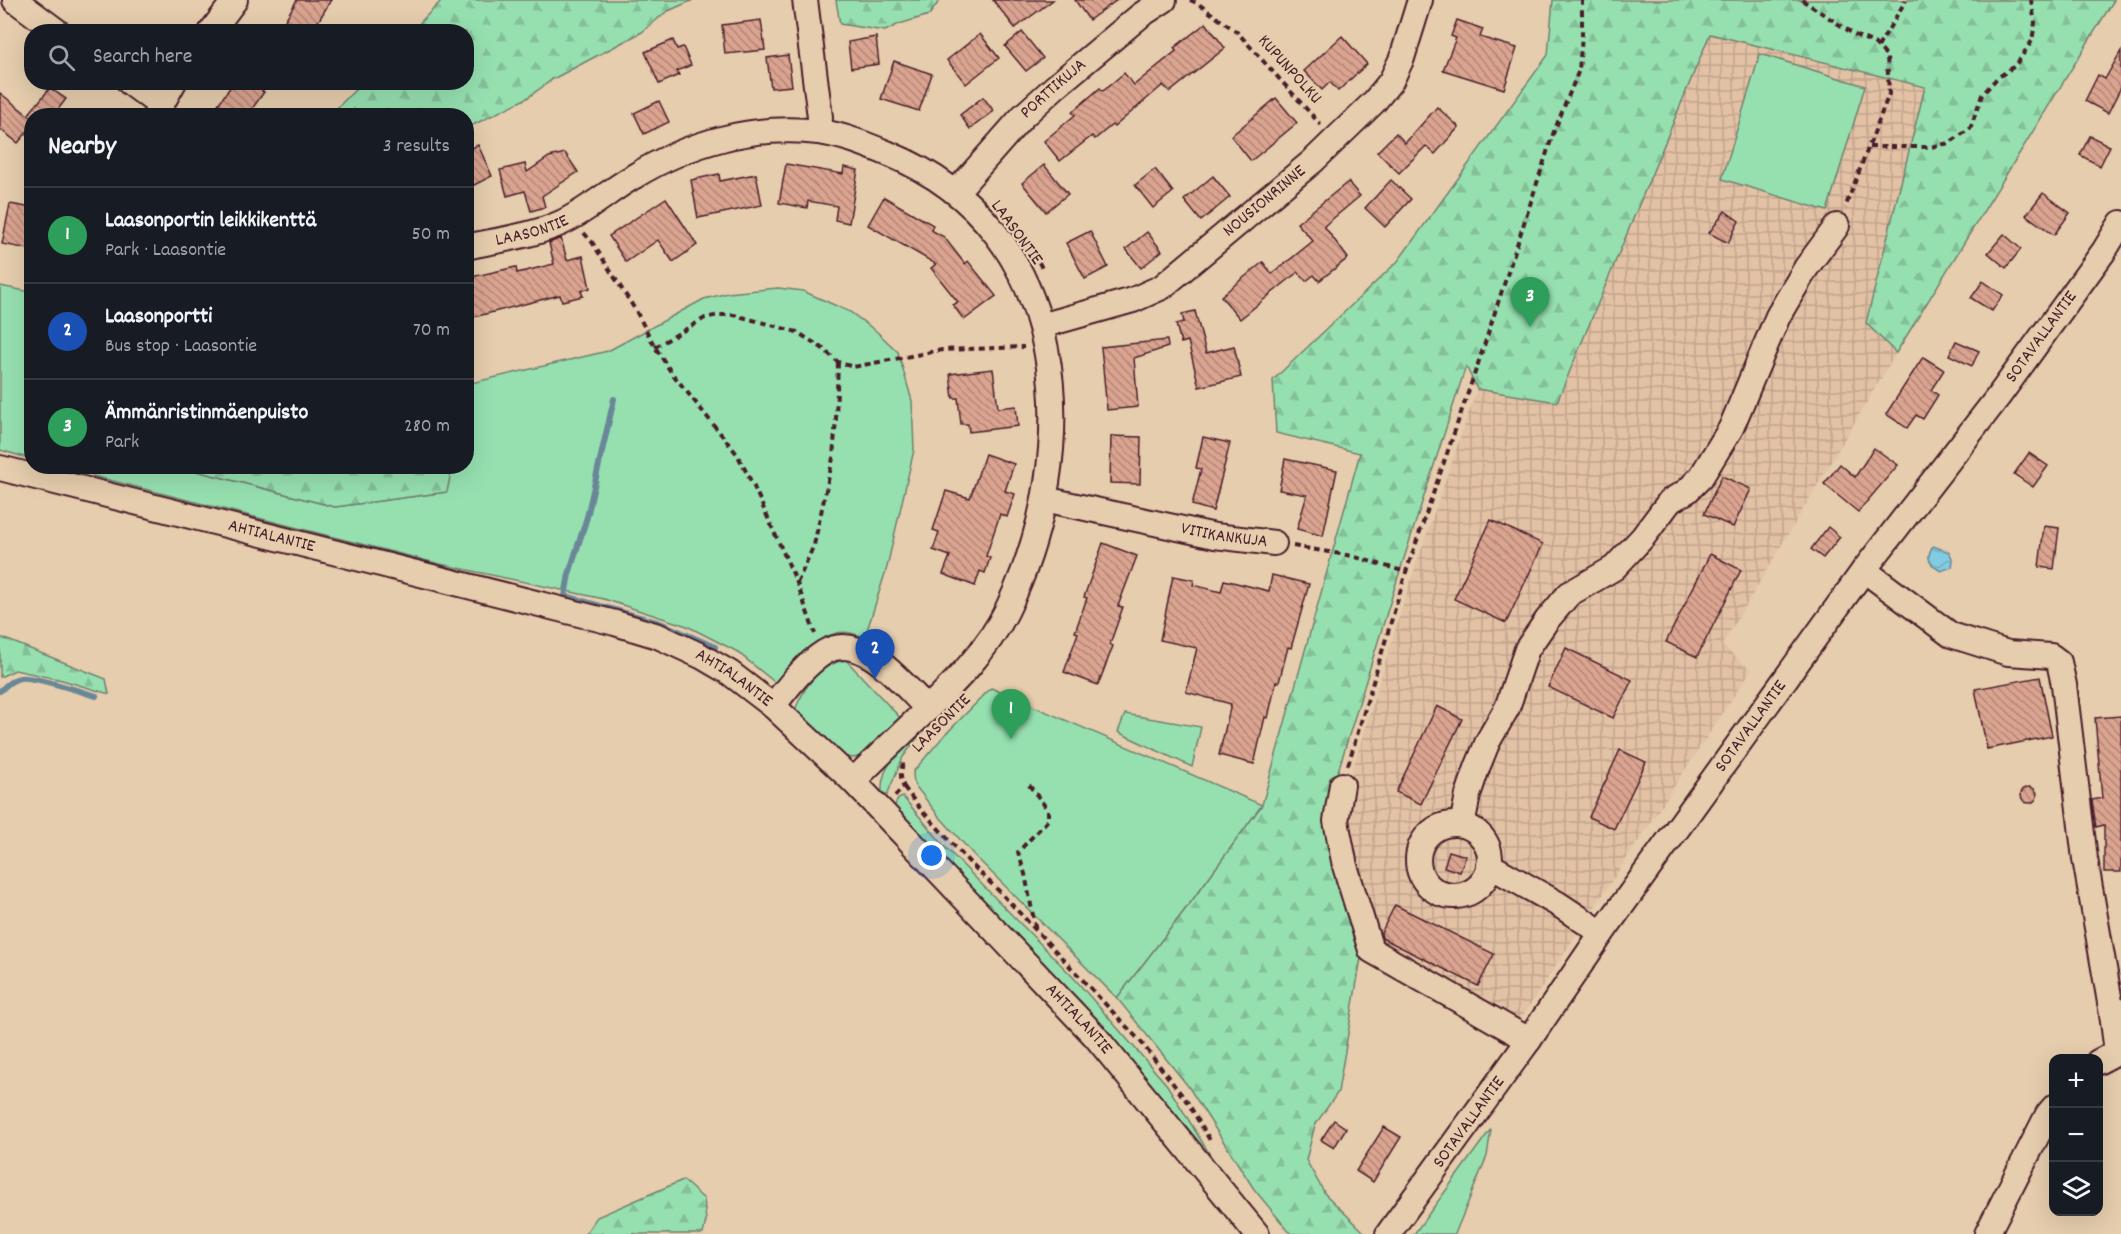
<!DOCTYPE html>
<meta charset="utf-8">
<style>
:root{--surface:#171b24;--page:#20242c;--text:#f1f3f6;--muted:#9ea1a6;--line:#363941;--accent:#2563eb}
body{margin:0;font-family:Dekko,sans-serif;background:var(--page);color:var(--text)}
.controls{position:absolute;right:18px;bottom:18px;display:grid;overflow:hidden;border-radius:12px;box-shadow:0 6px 24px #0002}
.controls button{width:54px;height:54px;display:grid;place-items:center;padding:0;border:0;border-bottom:2px solid var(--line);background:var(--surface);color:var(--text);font:30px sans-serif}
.you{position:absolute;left:932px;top:856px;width:21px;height:21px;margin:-15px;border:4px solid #fff;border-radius:50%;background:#1a73e8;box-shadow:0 0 0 9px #1a73e833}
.badge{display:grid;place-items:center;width:39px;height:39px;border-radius:50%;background:var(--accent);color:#fff;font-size:20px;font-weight:700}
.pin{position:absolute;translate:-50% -50px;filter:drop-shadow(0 2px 3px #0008)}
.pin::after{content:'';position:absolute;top:32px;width:21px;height:18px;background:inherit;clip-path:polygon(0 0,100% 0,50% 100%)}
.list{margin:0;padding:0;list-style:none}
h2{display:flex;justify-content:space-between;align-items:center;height:78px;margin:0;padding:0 24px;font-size:26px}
h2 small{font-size:20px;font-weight:400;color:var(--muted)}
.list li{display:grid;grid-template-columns:39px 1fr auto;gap:18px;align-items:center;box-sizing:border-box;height:96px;padding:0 24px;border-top:2px solid var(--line)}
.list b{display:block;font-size:22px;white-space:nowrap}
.list p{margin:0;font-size:20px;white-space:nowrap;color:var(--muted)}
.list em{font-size:20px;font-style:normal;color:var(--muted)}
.icon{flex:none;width:33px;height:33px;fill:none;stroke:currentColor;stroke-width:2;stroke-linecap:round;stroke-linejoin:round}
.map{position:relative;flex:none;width:2121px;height:1234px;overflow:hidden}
.search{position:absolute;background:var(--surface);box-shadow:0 6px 24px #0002;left:24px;top:24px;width:450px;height:66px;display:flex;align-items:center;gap:15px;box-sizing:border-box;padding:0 21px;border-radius:24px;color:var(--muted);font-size:22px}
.panel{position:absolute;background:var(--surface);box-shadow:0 6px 24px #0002;left:24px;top:108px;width:450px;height:366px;border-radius:24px}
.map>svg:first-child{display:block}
.industrial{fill:url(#industrial-grid)}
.green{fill:#96e0b0;stroke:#70806e;stroke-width:1.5}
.forest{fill:url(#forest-firs);stroke:#70806e;stroke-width:1.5}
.water{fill:url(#water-waves);stroke:#6b8798;stroke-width:1.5}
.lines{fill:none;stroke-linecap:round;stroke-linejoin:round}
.stream{stroke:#6b8798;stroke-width:6}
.building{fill:url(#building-back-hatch);stroke:#4a1f2b;stroke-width:1.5}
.minor-casing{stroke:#4a1f2b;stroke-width:28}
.path{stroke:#4a1f2b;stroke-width:4;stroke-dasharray:6 4.5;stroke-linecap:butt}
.minor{stroke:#e5cdad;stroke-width:24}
.labels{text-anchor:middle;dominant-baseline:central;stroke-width:4.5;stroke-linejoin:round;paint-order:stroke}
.street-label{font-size:18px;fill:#4a1f2b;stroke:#e5cdad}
</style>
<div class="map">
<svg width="2121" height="1234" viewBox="0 0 2121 1234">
<defs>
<pattern id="industrial-grid" width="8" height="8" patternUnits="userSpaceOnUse" patternTransform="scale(1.5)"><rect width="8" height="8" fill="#e2c1a4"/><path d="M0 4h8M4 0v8" fill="none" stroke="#c3a58d"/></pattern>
<pattern id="forest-firs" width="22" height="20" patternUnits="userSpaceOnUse" patternTransform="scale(1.5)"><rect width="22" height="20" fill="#96e0b0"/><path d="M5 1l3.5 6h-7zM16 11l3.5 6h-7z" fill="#83c098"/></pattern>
<pattern id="water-waves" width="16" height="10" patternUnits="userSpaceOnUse" patternTransform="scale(1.5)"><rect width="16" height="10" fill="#81cce0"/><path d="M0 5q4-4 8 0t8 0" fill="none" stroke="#71afc0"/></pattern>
<pattern id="building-back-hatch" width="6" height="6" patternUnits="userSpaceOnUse" patternTransform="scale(1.5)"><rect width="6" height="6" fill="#daa490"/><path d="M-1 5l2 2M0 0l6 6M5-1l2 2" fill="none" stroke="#b38576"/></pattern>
</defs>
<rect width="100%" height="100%" fill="#e5cdad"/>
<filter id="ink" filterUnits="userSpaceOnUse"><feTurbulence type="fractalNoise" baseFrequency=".0167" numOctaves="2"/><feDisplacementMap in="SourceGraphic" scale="12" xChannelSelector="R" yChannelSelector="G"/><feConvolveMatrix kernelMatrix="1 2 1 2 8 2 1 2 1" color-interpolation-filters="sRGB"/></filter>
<g filter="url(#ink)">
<polygon class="industrial" points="1710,34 1925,87 1866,322 1896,353 1722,645 1751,670 1516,1026 1377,946 1346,839 1349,781 1409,585 1477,389 1557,401"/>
<g class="green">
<polygon points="1760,54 1865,86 1827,211 1722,179"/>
<polygon points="0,286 31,292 31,459 0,450"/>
<path d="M778 288 803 291 850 312 876 331 898 352 912 401 914 450 887 567 865 637C849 632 840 629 825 638L777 684 736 651 687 626 604 599 440 564 93 476 89 468 181 467 335 507 446 492 452 467 466 466 467 384 608 351 704 299 728 293Z"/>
<path d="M846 660 904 722 863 755 854 758 841 756 795 710C804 687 819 664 846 660Z"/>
<polygon points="991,688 1262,805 1191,902 1117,998 973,854 938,815 914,784 913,772 942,738"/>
<polygon points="1125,714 1201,727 1192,767 1118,732"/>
<path d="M918 735V737L903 757 887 795 882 792C880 768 900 748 918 735Z"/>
<path d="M903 797 945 847 1073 977 1167 1085 1225 1179 1083 1004 897 815C893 808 895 799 903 797Z"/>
<polygon points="1491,1129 1487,1156 1455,1234 1414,1234"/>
</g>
<g class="forest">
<polygon points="442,0 693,0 666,12 642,32 553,79 527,98 467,128 466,116 330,115 362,83 466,82 466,32 412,31"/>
<polygon points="836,0 940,0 929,15 899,24 885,31 840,24"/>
<polygon points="1553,0 2114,0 1896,353 1866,323 1925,87 1710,34 1557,402 1477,389 1466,366 1397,580 1330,797 1362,952 1338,1092 1315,1125 1306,1160 1325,1194 1366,1234 1291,1234 1254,1189 1188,1086 1117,998 1191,902 1262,805 1360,453 1276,433 1273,380 1398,261 1548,55"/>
<polygon points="181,467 452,467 447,492 335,507"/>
<polygon points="0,637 106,679 109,694 62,680 15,670 0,677"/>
<polygon points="683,1180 704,1199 706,1221 703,1234 585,1234 597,1217"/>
</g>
<path class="water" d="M1933 546 1949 552 1953 560 1952 567 1941 571C1929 564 1925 558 1933 546Z"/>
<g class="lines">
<g class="stream">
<polyline points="614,399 587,517 569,574 565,596 660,623 715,647"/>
<path d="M0 691C5 686 13 679 20 678 32 675 82 692 96 696"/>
</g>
</g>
<g class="building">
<polygon points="297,0 331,0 312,32 278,32"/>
<polygon points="993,0 1053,0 1015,28"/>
<polygon points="1075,0 1117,0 1089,20"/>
<polygon points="761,20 765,50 725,54 722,25"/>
<polygon points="1457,20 1483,29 1480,37 1517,48 1504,89 1443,70 1456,38 1451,36"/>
<polygon points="1206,23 1225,48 1170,92 1163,85 1114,127 1112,125 1095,139 1092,136 1060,161 1044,141 1075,115 1072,112 1100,88 1103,91 1124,73 1134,85 1176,51 1174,48"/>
<polygon points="1022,32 1043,58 1026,71 1005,46"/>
<polygon points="980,34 999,58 966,84 947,60"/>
<polygon points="1342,36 1367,64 1338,91 1330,82 1322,90 1304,71"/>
<polygon points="876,37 879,64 851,68 848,42"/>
<polygon points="673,40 677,49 683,47 691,65 677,71 679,75 659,84 645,52"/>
<polygon points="2121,51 2121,87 2108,113 2085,101 2098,75 2105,79"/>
<polygon points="788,55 792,86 771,88 767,58"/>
<polygon points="894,61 932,74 919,111 881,99"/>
<polygon points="234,82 268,82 262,91 264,92 247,116 228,116 216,107"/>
<polygon points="50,88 66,99 53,116 29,116 32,117 32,126 18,143 0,129 0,93 28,115"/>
<polygon points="983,97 994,111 970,129 960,115"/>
<polygon points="1276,98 1297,123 1251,161 1231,136"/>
<polygon points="659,101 669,122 644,134 634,113"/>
<polygon points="1437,107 1459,127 1435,154 1426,146 1399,173 1377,152 1396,133 1405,143"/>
<polygon points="2090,136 2110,146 2100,166 2080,155"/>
<polygon points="478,145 492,176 466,189 466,151"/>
<polygon points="565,153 578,172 542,196 545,207 531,211 525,191 507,196 500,170 525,164 527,172 549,157"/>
<polygon points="786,164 843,174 844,167 858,170 849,223 835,220 837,206 808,201 807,208 779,203"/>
<polygon points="1044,165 1068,194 1046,212 1022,183"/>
<polygon points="1155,169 1173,192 1153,208 1135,185"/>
<polygon points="719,174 720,181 756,174 762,205 698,218 691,180"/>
<polygon points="1213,176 1230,197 1201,221 1184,200"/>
<polygon points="1391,180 1411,199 1385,227 1365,208"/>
<polygon points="1348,182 1360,196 1324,226 1348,258 1319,281 1314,275 1306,281 1298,272 1240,319 1221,296 1263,262 1272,274 1313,241 1297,223"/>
<polygon points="2043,193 2070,213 2054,235 2026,215"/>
<polygon points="884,197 933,225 931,230 944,237 965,264 968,261 996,296 964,320 953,305 958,302 931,268 936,264 868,225"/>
<polygon points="666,198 697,245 673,262 658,240 626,262 609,236"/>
<polygon points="10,204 32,208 32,231 28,249 2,244"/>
<polygon points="1725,211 1739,221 1728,243 1709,233"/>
<polygon points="1090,231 1108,267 1085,279 1066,243"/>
<polygon points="1147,232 1162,251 1141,268 1126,249"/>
<polygon points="2004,234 2021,249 2006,268 1988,253"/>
<polygon points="561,238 567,260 583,256 590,288 581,291 583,296 562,301 560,295 466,319 466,283 472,282 471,277 516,267 517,273 554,264 549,243"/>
<polygon points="1983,281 2003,295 1992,311 1971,298"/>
<polygon points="1195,311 1206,353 1234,346 1241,377 1199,387 1188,341 1181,343 1176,324 1184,322 1182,314"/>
<polygon points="1167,340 1168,347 1134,358 1138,407 1107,410 1101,347"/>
<polygon points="1956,341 1979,351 1972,366 1949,355"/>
<polygon points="1923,357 1944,370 1931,390 1938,395 1923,419 1916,415 1907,428 1886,414"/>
<polygon points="993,369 998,408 1016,406 1018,426 969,432 968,424 961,424 958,398 953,398 950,374"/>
<polygon points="1111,436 1141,437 1140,484 1110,483"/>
<polygon points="1203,437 1230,443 1213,511 1192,505 1201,469 1196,468"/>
<polygon points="1874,448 1898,465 1858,512 1824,484 1840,464 1855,477"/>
<polygon points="2029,453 2048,466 2033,487 2014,474"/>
<polygon points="985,454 1014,464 1005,491 1015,494 1007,517 1000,514 986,556 990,558 985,573 980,571 975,586 943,574 950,556 933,550 939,532 933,530 946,491 970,498"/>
<polygon points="1285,459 1337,470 1323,536 1297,529 1307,495 1279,490"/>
<polygon points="1722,476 1751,489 1733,527 1704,514"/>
<polygon points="1491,520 1543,544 1506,623 1454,599"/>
<polygon points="2044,526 2059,528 2054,569 2039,567"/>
<polygon points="1828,527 1840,537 1823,558 1811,549"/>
<polygon points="1103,543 1137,556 1118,606 1123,607 1110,644 1113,646 1098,685 1064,672 1078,633 1075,632 1087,598 1084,597"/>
<polygon points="1710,554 1741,570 1697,657 1666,642"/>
<polygon points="1272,575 1309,584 1291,648 1288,647 1279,682 1276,682 1268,718 1265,717 1254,764 1219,755 1231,704 1186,692 1197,648 1160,640 1173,576 1194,580 1193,585 1221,592 1224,580 1269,591"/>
<polygon points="1566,648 1632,680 1613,718 1548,687"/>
<polygon points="2040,677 2052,736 1987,749 1975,689"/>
<polygon points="1437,706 1462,719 1421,804 1396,792"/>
<polygon points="2121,716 2121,872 2104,872 2104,825 2096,827 2092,800 2102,798 2095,718"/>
<polygon points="1620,750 1646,762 1614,829 1589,817"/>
<circle cx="2029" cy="795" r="8"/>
<polygon points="1449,851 1466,856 1460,872 1444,867"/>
<polygon points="1395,905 1494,954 1478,986 1382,938 1381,933"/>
<polygon points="1334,1120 1346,1128 1334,1148 1321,1140"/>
<polygon points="1384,1127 1401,1137 1373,1182 1356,1171"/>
</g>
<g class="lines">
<g class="minor-casing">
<g id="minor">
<polyline points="15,0 58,32"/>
<polyline points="805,0 820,117 819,132"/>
<polyline points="211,32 235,0"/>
<polyline points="129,82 160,105"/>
<polyline points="155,116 174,82"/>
<path id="s1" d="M956 192 1023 116 1056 86 1141 15 1164 0"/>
<path id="s2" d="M466 247C498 240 532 236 561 223 587 211 609 191 633 177 688 143 754 124 819 132 843 135 867 145 889 154 1074 229 1084 451 1007 610 985 655 949 688 914 722 894 741 873 761 853 781"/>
<path id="s3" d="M1041 326 1133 300 1162 287 1313 161 1374 102 1391 81 1402 58 1420 0"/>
<path id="s4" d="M0 468 615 623 658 636 701 656 730 673 773 706 853 781 1095 1036 1257 1234"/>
<path id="s5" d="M1044 499 1215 536 1274 543"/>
<polyline points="1864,570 1951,635 2008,653 2051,656 2059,662 2064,685 2085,859 2112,1014"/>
<path d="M773 706C788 687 804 665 825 652 862 630 904 686 928 709"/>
<polyline points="1342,785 1336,821 1345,866 1371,950 1529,1040"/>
<circle cx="1454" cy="860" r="36"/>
<polyline points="1462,825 1468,795 1477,768 1488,741 1507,708 1527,649 1547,620 1569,594 1614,568 1643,537 1670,501 1687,491 1701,477 1731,428 1778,316 1806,268 1837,226"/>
<polyline points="1489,865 1558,904 1602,933"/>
<polyline points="2098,1062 2117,1052 2112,1014 2121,1011"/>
<path id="s6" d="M1388 1234 1529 1040 1602 933 1864 570 1998 397 2104 251 2121 223"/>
<polyline points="1987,1234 2048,1114 2054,1107"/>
</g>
</g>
<g class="path">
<polyline points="1190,0 1197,3 1237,32 1321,125"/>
<polyline points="1802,0 1855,35 1874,43 1887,56 1889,94 1845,208"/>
<polyline points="1878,47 1906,0"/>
<polyline points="1869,147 1931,147 1949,143 1970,129 1982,95 1997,78 2015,66 2032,41 2035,23 2031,0"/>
<polyline points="584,233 592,242 636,311 655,347 671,372 737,454 754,487 797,583 815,634"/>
<polyline points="1034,253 1043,270"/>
<polyline points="655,347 705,318 719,315 734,315 753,320 797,332 822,348 838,362 853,367 942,350 1024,347"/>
<polyline points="1293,546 1352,556 1406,572"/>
<polyline points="797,583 814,545 833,458 836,418 838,362"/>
<polyline points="1348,765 1406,572 1481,355 1553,134 1579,70 1582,36 1582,0"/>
<polyline points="1029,785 1048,810 1048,820 1018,852 1025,874 1036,931"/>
<polyline points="904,787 918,806 968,861 1000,892 1141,1042 1188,1103 1211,1142"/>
<path d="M895 796 904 787C899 778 901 770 904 761"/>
</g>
<use href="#minor" class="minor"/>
</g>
</g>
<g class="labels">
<g class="street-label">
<text transform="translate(1289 70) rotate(48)">KUPUNPOLKU</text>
<text stroke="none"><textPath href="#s1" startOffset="142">PORTTIKUJA</textPath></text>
<text stroke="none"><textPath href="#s3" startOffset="261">NOUSIONRINNE</textPath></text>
<text stroke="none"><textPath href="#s2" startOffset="68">LAASONTIE</textPath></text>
<text transform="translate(1016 233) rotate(54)">LAASONTIE</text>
<text stroke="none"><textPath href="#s6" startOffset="1110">SOTAVALLANTIE</textPath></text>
<text stroke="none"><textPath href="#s5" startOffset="184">VITIKANKUJA</textPath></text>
<text stroke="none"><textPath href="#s4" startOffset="280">AHTIALANTIE</textPath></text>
<text stroke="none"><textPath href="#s4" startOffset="766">AHTIALANTIE</textPath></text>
<text transform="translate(942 724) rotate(-45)">LAASONTIE</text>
<text stroke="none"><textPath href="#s6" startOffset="624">SOTAVALLANTIE</textPath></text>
<text stroke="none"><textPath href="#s4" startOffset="1252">AHTIALANTIE</textPath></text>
<text stroke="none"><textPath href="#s6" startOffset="138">SOTAVALLANTIE</textPath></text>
</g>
</g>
</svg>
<div class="controls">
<button>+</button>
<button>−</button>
<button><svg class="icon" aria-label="layers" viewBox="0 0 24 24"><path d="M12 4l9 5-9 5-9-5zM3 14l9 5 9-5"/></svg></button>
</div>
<div class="you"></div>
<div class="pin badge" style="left:1011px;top:739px;background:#2e9e5b">1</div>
<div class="pin badge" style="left:875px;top:679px;background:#1a4fb4">2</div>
<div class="pin badge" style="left:1530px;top:327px;background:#2e9e5b">3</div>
<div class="search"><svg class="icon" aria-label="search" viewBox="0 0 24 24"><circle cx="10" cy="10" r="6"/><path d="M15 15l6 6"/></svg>Search here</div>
<section class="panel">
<h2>Nearby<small>3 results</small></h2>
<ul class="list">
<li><span class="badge" style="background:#2e9e5b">1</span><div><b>Laasonportin leikkikenttä</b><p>Park · Laasontie</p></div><em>50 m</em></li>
<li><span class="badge" style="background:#1a4fb4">2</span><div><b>Laasonportti</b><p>Bus stop · Laasontie</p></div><em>70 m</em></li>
<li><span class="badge" style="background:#2e9e5b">3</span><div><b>Ämmänristinmäenpuisto</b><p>Park</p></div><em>280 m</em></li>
</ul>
</section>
</div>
